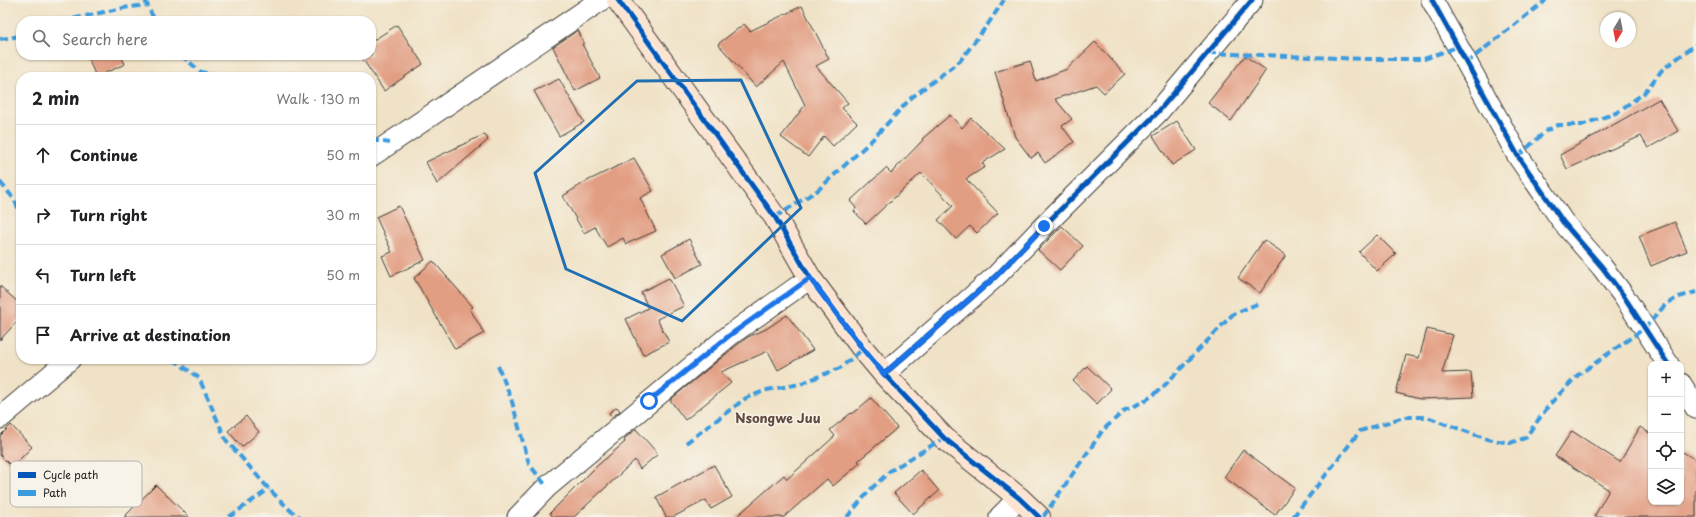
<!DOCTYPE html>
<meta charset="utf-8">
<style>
:root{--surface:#fff;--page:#f6f6f6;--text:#202124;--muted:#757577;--line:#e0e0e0}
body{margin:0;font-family:"Playpen Sans",sans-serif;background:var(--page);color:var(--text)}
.controls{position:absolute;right:12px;bottom:12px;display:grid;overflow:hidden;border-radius:8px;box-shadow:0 1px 3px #0004}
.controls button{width:36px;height:36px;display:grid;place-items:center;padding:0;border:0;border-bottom:1px solid var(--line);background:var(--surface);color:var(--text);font:20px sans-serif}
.compass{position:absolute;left:1600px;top:12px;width:36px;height:36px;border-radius:50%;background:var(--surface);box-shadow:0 1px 3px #0004;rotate:190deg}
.stop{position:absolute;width:12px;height:12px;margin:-9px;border:3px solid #1a73e8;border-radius:50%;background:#fff}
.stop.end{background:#1a73e8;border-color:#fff;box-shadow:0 1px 4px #0008}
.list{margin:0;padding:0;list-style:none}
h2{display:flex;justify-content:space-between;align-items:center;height:52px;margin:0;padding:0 16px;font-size:17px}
h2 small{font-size:13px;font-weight:400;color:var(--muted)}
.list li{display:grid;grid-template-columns:26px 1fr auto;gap:12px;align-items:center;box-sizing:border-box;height:60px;padding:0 16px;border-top:1px solid var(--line)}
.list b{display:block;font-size:15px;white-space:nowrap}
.list em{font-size:13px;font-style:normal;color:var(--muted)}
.icon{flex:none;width:22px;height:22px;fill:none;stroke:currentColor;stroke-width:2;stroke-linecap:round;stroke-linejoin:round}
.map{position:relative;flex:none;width:1696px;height:517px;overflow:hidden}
.search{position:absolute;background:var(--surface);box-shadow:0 1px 3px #0004;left:16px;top:16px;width:360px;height:44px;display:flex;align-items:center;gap:10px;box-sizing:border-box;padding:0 14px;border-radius:16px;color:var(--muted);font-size:15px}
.panel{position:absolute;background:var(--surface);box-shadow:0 1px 3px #0004;left:16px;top:72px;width:360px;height:292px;border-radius:16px}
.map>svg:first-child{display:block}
.building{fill:#e29e83}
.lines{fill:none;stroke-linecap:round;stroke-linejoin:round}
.street-casing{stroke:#3c3a36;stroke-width:23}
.secondary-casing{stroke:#3c3a36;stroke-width:24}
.street{stroke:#fff;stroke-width:21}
.secondary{stroke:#fde4d1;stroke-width:22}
.quiet{stroke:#3c9bdf;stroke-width:4;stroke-dasharray:8 4;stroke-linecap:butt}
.cycleway-casing{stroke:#f7f3e8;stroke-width:8}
.cycleway{stroke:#0057b8;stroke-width:5}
.route{stroke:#1a73e8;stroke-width:5}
.marked{fill:none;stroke:#1f6fb2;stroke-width:3;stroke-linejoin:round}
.labels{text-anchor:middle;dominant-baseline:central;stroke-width:3;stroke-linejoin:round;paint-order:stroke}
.quarter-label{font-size:13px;font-weight:bold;fill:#614a40;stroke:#f7f3e8}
.key{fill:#f7f3e8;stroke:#b5b2ab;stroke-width:1}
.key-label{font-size:11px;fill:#1c1c1c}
</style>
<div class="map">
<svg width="1696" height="517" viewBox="0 0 1696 517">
<rect width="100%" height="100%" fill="#f7f3e8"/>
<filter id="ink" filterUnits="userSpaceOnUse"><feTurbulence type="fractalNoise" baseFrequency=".025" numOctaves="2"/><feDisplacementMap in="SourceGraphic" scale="8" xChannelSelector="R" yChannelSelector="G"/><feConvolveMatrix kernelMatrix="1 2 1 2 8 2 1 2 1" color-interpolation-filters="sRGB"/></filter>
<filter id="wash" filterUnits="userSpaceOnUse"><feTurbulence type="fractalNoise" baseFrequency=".012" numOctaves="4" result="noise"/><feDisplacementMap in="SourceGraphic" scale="16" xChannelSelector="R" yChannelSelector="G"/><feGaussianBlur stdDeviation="0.9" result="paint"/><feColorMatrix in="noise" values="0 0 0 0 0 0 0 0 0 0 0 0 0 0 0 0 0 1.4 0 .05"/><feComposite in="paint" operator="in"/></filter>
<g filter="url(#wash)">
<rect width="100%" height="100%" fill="#f0e2c6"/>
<g id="blocks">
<g class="building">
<polygon points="802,6 829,59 816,66 848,103 842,108 857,123 833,146 824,136 808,157 781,137 805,105 784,62 756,87 718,44 744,24 750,31"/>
<polygon points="397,25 423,64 384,91 360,55 371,55 371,42"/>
<polygon points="578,30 584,43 582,44 600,78 575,91 553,47"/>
<polygon points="1095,42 1125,74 1104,93 1096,85 1055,99 1072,119 1062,126 1074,142 1045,163 1038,153 1031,158 1015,137 995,72 1030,61 1036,81 1067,69"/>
<polygon points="87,55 124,55 121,56 125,64 96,77"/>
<polygon points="1245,56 1266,70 1231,121 1208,103"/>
<polygon points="559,79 584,122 559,136 534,91"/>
<polygon points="1659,99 1678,131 1648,148 1641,136 1567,169 1560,155"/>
<polygon points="950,115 962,128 971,118 1005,149 982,163 985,167 966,179 998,213 977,233 970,226 956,239 938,220 953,206 921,173 866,224 854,211 856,208 850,201 886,168 891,173 923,140 922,139"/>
<polygon points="1177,121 1196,150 1172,165 1153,136"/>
<polygon points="485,134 488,140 437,184 426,162"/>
<polygon points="634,158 653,191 640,198 656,231 626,244 623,238 607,247 595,227 584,233 563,196 585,182"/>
<polygon points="399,206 425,260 391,276 382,256 392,252 376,217"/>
<polygon points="1675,222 1687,251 1651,266 1639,236"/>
<polygon points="1062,226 1083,246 1060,270 1038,250"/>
<polygon points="1377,235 1396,254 1377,271 1359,252"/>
<polygon points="689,239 702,264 675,278 662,254"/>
<polygon points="1264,240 1286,255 1260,293 1238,278"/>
<polygon points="433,261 473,307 470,309 484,333 455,349 414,278"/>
<polygon points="669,278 684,306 657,319 669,342 643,355 626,319 648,308 641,292"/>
<polygon points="0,286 21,305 21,317 0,340"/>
<polygon points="787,315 813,350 778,370 768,351 721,372 731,383 685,420 670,400 737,345 748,337 766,329"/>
<polygon points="1427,329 1453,335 1442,373 1471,372 1473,397 1420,399 1396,393 1406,355 1419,358"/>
<polygon points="1087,366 1111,389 1097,404 1073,381"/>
<polygon points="871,398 897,428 858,461 860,463 833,486 827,479 784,517 736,517 784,475 787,479 835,436 830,430 851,413 852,414"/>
<polygon points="617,407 620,411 612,417 609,413"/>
<polygon points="246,416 259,432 242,447 228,431"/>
<polygon points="11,425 32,447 12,467 0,455 0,436"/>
<polygon points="1640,427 1651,434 1651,502 1681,502 1681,451 1696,460 1696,517 1594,517 1609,490 1555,456 1572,431 1620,462"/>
<polygon points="636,429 658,454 640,469 635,460 574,517 553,517 550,513 597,466 625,442 624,439"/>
<polygon points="1243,450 1295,488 1275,515 1224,477"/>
<polygon points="714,465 732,497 711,509 706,500 673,517 666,517 656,497"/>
<polygon points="921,470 939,491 913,514 894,493"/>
<polygon points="156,485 189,517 124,517"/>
</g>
</g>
</g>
<g filter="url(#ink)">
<use href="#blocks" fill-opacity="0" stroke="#3c3a36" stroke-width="1"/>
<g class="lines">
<g class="street-casing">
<g id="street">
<polyline points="1432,0 1518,156 1563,222 1602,267 1623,295 1668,364"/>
<polyline points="371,156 601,0"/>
<polyline points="884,374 996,276 1044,226 1158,112 1252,0"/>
<polyline points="1681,384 1696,408"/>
<polyline points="0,418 70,359"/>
<polyline points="518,517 547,487 730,335 810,278"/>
<polyline points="1000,517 1019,498"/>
</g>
</g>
<g class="secondary-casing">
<polyline id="secondary" points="618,0 775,217 810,278 863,349 884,374 944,438 1019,498 1039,517"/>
</g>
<use href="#street" class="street"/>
<use href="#secondary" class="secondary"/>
<g class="quiet">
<polyline points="145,0 155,21"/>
<polyline points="62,21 123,8 146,5"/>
<polyline points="0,39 21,36"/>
<polyline points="1208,53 1364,59 1424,59 1457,47"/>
<polyline points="181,55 201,72 223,77"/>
<polyline points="1466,63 1546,0"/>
<polyline points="371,140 390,143"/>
<polyline points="1518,156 1546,131 1558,125 1581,125 1616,113 1644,93 1662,70 1696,44"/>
<polyline points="0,182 14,199 21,214"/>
<polyline points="775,217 818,190 871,141 911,98 960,61 988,24 1004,0"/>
<polyline points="173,359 199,378 226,440 269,489 291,511 300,517"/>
<polyline points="498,366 511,398 529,464 547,487"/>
<polyline points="686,443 746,398 767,390 800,384 840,368 863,349"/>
<polyline points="229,517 269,489"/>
<polyline points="847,517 870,490 890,471 944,438"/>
<polyline points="1043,517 1103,430 1125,410 1145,401 1163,387 1233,314 1257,304"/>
<polyline points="1293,517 1360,431 1404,417 1427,417 1487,439 1510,443 1525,438 1550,404 1578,375 1645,328 1666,304 1679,297 1696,292"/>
</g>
<g class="cycleway-casing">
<g id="cycleway">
<polyline points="618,0 775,217 810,278 863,349 884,374 944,438 1019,498 1039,517"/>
<polyline points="1432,0 1518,156 1563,222 1602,267 1623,295 1668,364"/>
<polyline points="884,374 996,276 1044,226 1158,112 1252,0"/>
</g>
</g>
<use href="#cycleway" class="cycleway"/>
</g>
</g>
<g class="lines" filter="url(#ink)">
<polyline class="route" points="649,401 730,335 810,278 863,349 884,374 996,276 1044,226"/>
</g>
<path class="marked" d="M741 80 801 208 682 321 566 269 535 173 637 81Z"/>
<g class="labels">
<g class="quarter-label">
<text x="778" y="417">Nsongwe Juu</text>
</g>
</g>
<rect x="10" y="461" width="132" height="46" rx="6" class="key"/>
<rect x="18" y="472" width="18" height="6" fill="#0057b8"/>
<rect x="18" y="490" width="18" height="6" fill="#3c9bdf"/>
<g class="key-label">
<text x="43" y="479">Cycle path</text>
<text x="43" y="497">Path</text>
</g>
</svg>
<div class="controls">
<button>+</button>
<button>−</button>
<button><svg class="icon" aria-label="locate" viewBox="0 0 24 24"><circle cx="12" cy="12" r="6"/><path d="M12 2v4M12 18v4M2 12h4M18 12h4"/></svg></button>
<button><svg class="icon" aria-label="layers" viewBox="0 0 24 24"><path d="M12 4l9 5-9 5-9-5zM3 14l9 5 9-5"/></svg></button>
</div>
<svg class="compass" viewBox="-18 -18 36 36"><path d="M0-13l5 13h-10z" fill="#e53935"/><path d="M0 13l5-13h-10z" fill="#757577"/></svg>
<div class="stop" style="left:649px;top:401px"></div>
<div class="stop end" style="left:1044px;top:226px"></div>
<div class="search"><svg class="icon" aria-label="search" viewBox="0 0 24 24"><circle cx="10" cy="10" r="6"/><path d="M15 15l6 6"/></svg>Search here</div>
<section class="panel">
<h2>2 min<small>Walk · 130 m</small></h2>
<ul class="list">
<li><svg class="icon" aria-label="ahead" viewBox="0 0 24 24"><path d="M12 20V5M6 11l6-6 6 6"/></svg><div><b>Continue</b></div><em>50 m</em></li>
<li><svg class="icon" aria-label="right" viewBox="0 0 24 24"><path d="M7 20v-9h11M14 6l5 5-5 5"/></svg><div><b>Turn right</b></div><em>30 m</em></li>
<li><svg class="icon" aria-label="left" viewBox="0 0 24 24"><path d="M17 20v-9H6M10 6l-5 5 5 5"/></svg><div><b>Turn left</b></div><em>50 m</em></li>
<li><svg class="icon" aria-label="arrive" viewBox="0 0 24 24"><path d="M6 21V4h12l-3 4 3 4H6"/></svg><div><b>Arrive at destination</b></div></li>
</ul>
</section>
</div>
